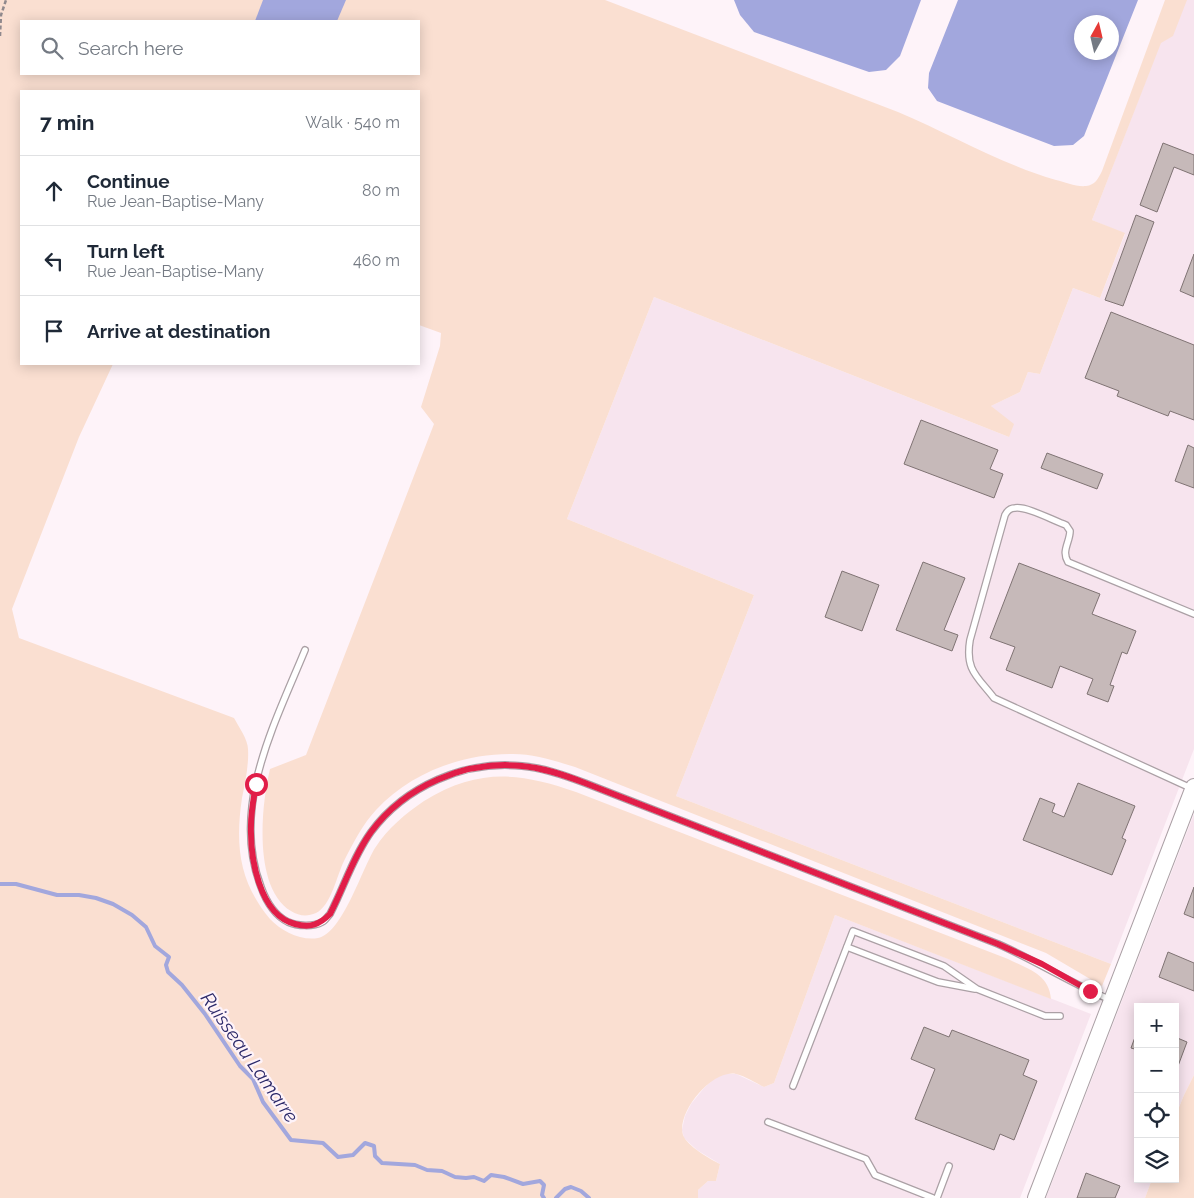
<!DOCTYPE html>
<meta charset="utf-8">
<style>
:root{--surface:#fff;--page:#f2f2f3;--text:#1f2937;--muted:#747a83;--line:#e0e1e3}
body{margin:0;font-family:Raleway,sans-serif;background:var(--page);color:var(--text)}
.controls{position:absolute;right:15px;bottom:15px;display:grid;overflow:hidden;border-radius:0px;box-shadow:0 2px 12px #0003}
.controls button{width:45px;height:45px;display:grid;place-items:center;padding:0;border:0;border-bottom:1px solid var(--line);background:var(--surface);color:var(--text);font:25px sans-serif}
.compass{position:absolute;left:1074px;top:15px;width:45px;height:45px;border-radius:50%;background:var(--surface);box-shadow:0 2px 12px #0003;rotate:8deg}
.stop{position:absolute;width:15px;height:15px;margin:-11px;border:4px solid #e11d48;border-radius:50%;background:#fff}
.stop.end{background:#e11d48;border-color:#fff;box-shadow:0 1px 5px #0008}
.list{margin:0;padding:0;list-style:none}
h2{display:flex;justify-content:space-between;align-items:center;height:65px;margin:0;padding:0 20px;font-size:21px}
h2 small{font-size:16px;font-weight:400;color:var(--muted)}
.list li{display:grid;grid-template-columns:32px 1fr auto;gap:15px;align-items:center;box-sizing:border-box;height:70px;padding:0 20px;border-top:1px solid var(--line)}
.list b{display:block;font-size:19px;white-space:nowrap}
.list p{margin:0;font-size:16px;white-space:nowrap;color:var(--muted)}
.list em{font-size:16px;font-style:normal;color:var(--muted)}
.icon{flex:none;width:28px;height:28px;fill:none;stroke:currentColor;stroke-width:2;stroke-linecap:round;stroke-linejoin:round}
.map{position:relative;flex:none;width:1194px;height:1198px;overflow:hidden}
.search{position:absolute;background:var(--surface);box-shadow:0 2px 12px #0003;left:20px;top:20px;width:400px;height:55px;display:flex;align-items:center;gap:12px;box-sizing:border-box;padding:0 18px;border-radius:0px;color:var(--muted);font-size:19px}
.panel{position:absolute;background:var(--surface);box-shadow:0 2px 12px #0003;left:20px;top:90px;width:400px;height:275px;border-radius:0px}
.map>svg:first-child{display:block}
.built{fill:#f7e4ee}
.green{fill:#fadfd1;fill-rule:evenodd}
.water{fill:#a2a7dd;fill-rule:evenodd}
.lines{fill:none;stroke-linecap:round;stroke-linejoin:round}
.stream{stroke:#a2a7dd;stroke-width:4}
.building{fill:#c6b9b9;stroke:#7f7373}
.lane-casing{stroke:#aba0a5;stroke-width:8}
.secondary-casing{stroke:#aba0a5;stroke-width:18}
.path{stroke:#90898d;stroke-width:2.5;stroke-dasharray:4 2.5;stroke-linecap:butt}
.lane{stroke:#fff;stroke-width:5.5}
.secondary{stroke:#fff;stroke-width:16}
.route{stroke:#e11d48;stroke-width:6}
.labels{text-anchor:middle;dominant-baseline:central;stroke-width:4.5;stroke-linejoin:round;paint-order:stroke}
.water-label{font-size:19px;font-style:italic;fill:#2c2969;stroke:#fef3f9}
</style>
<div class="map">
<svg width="1194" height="1198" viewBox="0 0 1194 1198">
<rect width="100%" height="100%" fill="#fef3f9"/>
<g class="built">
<polygon points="1177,0 1194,0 1194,749 1111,964 676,796 754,595 567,519 654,297 1009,437 991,406 1020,392 1028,372 1040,374 1073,288 1100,298 1125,234 1092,220"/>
<polygon points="1194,814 1194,1075 1184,1095 1175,1117 1175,1007 1138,1007 1138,1179 1152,1179 1145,1198 1046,1198"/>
<polygon points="835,915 1091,1014 1020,1198 698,1198 698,1190 708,1181 716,1181 720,1164 697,1150 684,1138 682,1130 685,1116 691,1104 704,1088 716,1077 724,1074 736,1074 764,1087 774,1083"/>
</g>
<g class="green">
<path d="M0 0H605L898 112C950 134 1001 164 1056 180 1065 182 1076 187 1086 186 1095 185 1098 179 1102 171L1165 0H1187L1173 36 1161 43 1092 220 1125 233 1100 298 1073 288 1040 374 1028 372 1020 392 991 406 1014 424 1009 437 654 297 567 519 754 595 676 796 1111 964 1102 986 1046 953 575 767C555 761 534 754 513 754 463 753 410 773 376 810 363 824 353 843 344 861 337 875 331 906 316 913 307 917 299 916 291 911 253 888 261 806 270 769L306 755 434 424 421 407 440 346 441 333 419 325V91H21V364H113L79 437 12 609 19 638 234 718C239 727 248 740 248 749 249 765 245 783 242 798 235 845 239 882 270 919 281 931 301 941 318 938 342 934 362 869 375 848 388 828 405 814 424 801 478 768 519 772 576 792L1008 959C1028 969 1049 974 1051 999L835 915 774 1083 764 1087C756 1083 745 1076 736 1074 712 1069 676 1113 683 1135 687 1146 710 1159 720 1164L716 1181H708L698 1190V1198H0ZM21 21H419V74H21Z"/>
<polygon points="1194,1075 1194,1198 1145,1198 1152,1179 1175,1179 1175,1117 1184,1095"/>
</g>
<g class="water">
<polygon points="263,0 346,0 337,21 255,21"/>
<polygon points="734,0 921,0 900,56 886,70 869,72 754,32 740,15"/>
<path d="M958 0H1138L1084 136 1073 145 1054 146 937 101 928 88 929 73ZM1112 22V52H1082V22Z"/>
</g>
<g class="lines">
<g class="stream">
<polyline points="0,884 16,884 57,895 79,895 96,898 113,904 132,915 146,927 155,946 169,957 166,965 168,972 182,985 205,1014 240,1066 253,1079 263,1102 291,1140 323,1143 338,1157 353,1155 365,1143 374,1146 375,1156 382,1163 415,1165 427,1170 442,1171 455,1177 466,1178 474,1177 484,1181 491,1175 504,1177 523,1184 540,1181 544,1185 542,1195 544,1198"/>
<polyline points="556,1198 565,1189 571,1187 581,1191 589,1198"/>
</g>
</g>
<g class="building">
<polygon points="1163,143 1194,155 1194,175 1174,167 1157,212 1140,205"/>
<polygon points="1136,215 1154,222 1123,306 1105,300"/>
<polygon points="1194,254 1194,297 1180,291"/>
<polygon points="1111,312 1194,345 1194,420 1170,411 1168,416 1117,396 1119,391 1085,378"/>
<polygon points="921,420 998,450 990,469 1003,474 994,498 904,464"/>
<polygon points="1188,445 1194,448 1194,488 1175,481"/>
<polygon points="1047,453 1103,474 1097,489 1041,468"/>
<polygon points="923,562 965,578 944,630 958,635 952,651 896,630"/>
<polygon points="1019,563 1100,594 1092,614 1136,631 1127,654 1122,652 1110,685 1114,686 1108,702 1087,694 1093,679 1060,666 1052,688 1006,670 1015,647 990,638"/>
<polygon points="842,571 879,585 862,631 825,617"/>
<polygon points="1078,783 1135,806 1122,838 1126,840 1112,875 1023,840 1040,798 1055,804 1052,812 1064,817"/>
<polygon points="1194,887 1194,918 1184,914"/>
<polygon points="1168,952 1194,963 1194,991 1159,977"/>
<polygon points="924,1027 949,1037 952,1030 1029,1060 1023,1075 1037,1081 1014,1140 1000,1134 994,1150 915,1119 935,1069 911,1059"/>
<polygon points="1138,1029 1138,1050 1131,1048"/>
<polygon points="1175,1037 1187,1042 1178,1066 1175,1065"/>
<polygon points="1086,1173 1120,1186 1115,1198 1077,1198"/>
</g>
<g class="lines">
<g class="lane-casing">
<g id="lane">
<path d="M305 650C275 723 230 807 261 887 266 901 274 915 288 922 297 926 313 927 322 922 325 921 327 917 330 914 344 887 353 857 371 832 405 786 465 760 522 766 544 768 564 775 585 783L998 944C1037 961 1072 984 1111 1000"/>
<path d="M1193 789 994 698C977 676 965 670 970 640L1005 515C1007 511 1010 508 1015 508 1027 506 1054 521 1066 525L1070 531C1070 542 1061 551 1068 562L1194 614"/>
<polyline points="847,947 938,982 975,989"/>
<polyline points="793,1086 853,931 944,966 977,989 1045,1016 1060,1016"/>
<polyline points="768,1122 866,1159 875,1175 933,1198"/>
<polyline points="937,1198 949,1166"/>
</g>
</g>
<g class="secondary-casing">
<polyline id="secondary" points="1036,1198 1194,787"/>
</g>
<polyline class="path" points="0,36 1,15 6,0"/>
<use href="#lane" class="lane"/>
<use href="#secondary" class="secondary"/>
</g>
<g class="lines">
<path class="route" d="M256 784C254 797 251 811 251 825 250 857 259 915 295 924 310 928 319 925 330 914 344 887 353 857 371 832 405 786 465 760 522 766 544 768 564 775 585 783L998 944 1042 964 1090 991"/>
</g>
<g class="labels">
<g class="water-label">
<text transform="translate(250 1057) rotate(55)">Ruisseau Lamarre</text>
</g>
</g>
</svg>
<div class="controls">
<button>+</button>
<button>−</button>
<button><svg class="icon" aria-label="locate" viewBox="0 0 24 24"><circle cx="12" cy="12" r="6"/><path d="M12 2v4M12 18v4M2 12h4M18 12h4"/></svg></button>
<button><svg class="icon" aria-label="layers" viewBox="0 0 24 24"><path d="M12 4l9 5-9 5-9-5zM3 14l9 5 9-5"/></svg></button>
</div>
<svg class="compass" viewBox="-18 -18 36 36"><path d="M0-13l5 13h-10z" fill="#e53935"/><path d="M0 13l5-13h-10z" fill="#747a83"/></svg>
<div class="stop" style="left:256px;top:784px"></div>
<div class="stop end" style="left:1090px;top:991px"></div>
<div class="search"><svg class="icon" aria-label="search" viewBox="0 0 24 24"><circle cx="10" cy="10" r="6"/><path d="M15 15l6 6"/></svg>Search here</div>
<section class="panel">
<h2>7 min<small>Walk · 540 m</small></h2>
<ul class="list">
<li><svg class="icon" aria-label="ahead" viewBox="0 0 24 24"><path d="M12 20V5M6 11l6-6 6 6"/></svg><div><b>Continue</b><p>Rue Jean-Baptise-Many</p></div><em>80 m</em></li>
<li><svg class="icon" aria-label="left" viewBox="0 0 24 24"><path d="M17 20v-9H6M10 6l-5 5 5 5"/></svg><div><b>Turn left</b><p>Rue Jean-Baptise-Many</p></div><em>460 m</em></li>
<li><svg class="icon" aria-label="arrive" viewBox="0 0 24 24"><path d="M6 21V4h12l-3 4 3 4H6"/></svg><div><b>Arrive at destination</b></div></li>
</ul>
</section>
</div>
